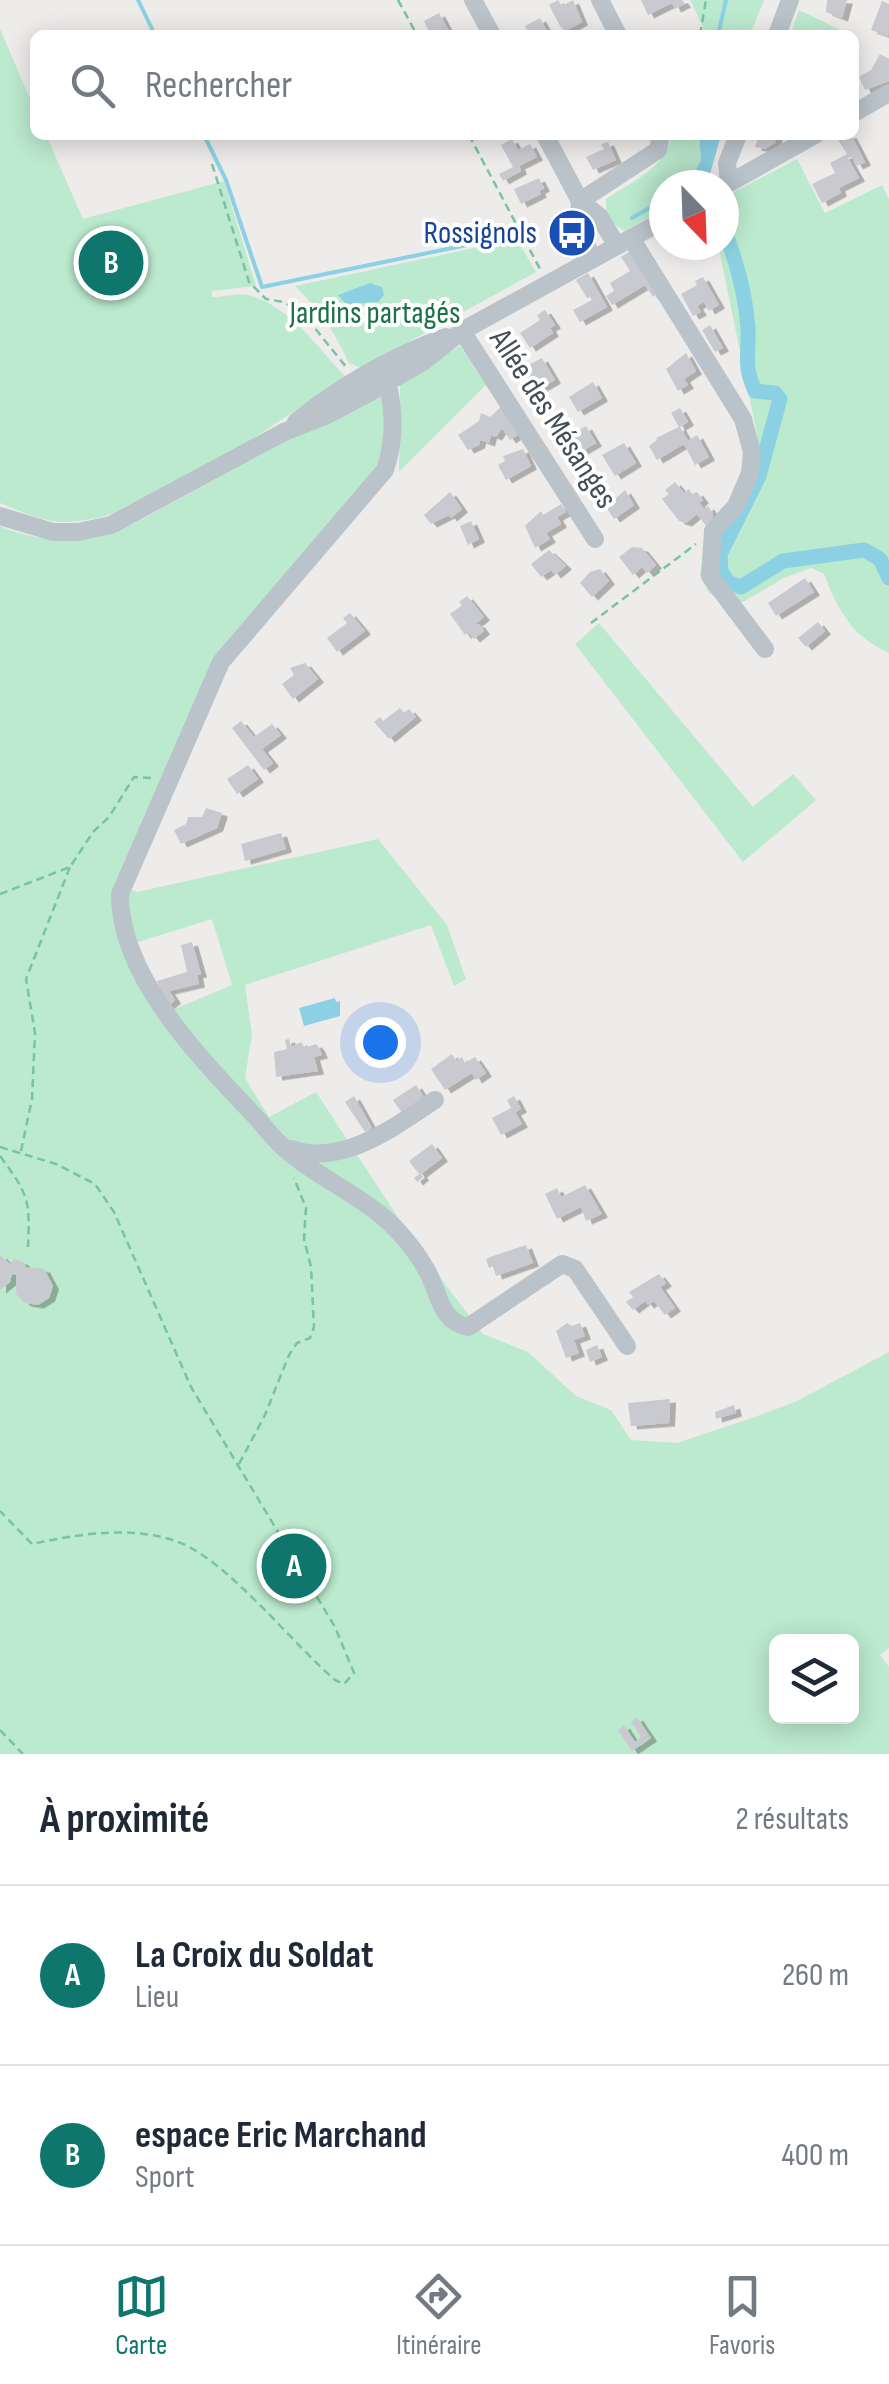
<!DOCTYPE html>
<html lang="fr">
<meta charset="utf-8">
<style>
:root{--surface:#fff;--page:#f6f6f7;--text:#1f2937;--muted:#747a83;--line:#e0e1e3;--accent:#0f766e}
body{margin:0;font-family:"Sofia Sans Condensed",sans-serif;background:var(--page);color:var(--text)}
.controls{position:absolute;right:30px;bottom:30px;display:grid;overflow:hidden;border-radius:15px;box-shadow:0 5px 25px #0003}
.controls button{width:90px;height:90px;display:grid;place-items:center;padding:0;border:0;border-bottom:2px solid var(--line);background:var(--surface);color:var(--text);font:50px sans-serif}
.compass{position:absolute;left:649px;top:170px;width:90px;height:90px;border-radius:50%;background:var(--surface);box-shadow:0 5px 25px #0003;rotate:157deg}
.you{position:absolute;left:380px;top:1042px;width:35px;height:35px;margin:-25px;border:8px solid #fff;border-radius:50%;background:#1a73e8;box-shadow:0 0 0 15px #1a73e833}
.badge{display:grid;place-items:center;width:65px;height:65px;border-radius:50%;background:var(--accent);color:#fff;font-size:32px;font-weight:700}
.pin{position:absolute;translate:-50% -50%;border:5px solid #fff;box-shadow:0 2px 10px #0006}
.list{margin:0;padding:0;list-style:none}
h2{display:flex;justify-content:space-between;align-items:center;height:130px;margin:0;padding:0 40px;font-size:42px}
h2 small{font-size:32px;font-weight:400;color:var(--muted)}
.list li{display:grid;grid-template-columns:65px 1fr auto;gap:30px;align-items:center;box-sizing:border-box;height:180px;padding:0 40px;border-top:2px solid var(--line)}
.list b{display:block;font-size:38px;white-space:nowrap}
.list p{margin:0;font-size:32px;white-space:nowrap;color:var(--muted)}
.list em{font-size:32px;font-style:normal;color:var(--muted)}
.icon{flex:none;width:55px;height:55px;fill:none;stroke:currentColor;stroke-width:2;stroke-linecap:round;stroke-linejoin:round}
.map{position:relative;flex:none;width:889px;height:1754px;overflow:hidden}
.search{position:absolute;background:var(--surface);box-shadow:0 5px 25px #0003;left:30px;right:30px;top:30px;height:110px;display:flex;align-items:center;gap:25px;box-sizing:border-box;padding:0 35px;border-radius:15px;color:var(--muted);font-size:38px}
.sheet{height:490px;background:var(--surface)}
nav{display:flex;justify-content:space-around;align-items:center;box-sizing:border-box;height:140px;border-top:2px solid var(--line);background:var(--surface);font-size:28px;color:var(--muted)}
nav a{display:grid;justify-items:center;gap:5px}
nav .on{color:var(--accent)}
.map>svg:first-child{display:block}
.green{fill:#bceace;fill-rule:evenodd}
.water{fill:#8cd1e3}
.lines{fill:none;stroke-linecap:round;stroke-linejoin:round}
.stream{stroke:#8cd1e3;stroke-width:4}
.canal{stroke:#8cd1e3;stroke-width:15}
.building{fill:#c8cad0;filter:url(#shadow)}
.path{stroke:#77c49e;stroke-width:2.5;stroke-dasharray:8 5;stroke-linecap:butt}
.minor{stroke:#bac3ca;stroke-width:18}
.labels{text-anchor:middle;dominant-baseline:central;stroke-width:8;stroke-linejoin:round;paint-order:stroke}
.transit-label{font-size:32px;fill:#164399;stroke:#fff;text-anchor:end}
.park-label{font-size:32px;fill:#1d7147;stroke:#fff}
.street-label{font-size:32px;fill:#454e57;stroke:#fff}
</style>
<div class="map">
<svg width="889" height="1754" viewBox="0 0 889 1754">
<defs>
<filter id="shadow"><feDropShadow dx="6" dy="3.5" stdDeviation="0" flood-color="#0004"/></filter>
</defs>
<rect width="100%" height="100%" fill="#eeebeb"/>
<g class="green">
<polygon points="690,0 764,0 750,35 707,35"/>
<polygon points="799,10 851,35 790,35"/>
<path d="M0 29 35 110V135H46L83 219 224 181 256 286 212 291V297C224 297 240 292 251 296 293 308 318 349 347 378 273 420 153 520 67 522 44 523 21 511 0 503Z"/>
<path d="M671 135H699L701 160 691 180 695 185H664V209L624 231 606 218V199C630 183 669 166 671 135Z"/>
<path d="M797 159 825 213 882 185 889 199V653C853 637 838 611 824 574L811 568 784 578 743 602H725L709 593 700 575 703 556 756 463 757 434 720 254 726 220 724 197Z"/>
<path d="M526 237 518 241 536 272 361 368 349 363C335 332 319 309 295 286Z"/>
<polygon points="460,346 486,385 399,472 400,383"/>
<path d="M379 390 384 403 386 456 202 693 115 883 137 892 378 839 447 925 466 979 454 986 431 925 245 985 252 1035 245 1078 269 1117 316 1092 420 1251 483 1334 528 1352 576 1396 611 1410 631 1440 677 1443 752 1418 795 1402 889 1352V1648L880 1655 889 1667V1754H0V526C46 546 89 542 135 523ZM212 919 232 985 168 1012 135 943ZM776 1642H852V1716H776Z"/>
<polygon points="599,623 753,807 793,774 816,800 743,862 575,644"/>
</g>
<g class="water">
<polygon points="699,135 721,135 707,185 695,185 691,180 701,160"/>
<polygon points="370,283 382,287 384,295 378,302 346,304 338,295"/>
<polygon points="335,998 336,1002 340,1001 340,1016 304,1026 299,1008"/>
</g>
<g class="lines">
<g class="stream">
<polyline points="138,0 155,35"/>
<polyline points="718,35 726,0"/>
<polyline points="204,135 226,180 262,287 506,237"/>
<polyline points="632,218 664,200"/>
</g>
<path class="canal" d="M724 229C736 260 746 296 748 329 749 358 743 363 755 391L775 393 780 399 759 476 720 554 721 572 728 582 741 587 783 561 864 550 880 559 889 578"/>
</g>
<g class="building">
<polygon points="558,0 562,6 573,0 582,22 565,31 560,26 549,5"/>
<polygon points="641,0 682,0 685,4 675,9 672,3 648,15"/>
<polygon points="827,0 847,0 842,18 826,12"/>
<polygon points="882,1 889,4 888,36 871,30"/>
<polygon points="439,13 451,35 431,35 424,21"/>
<polygon points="540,18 549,35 530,35 525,26"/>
<polygon points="880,54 889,59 889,81 865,90 859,77 871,70"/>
<polygon points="759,135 777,135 775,143 765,149 755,147"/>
<polygon points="835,135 851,135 865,162 857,166 852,157 848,158 859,178 839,188 841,193 822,203 812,184 835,173 830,163 847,154"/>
<polygon points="512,139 518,150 530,144 537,157 519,166 521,171 503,181 499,174 513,167 501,145"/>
<polygon points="608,142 616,160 593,170 586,157 604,149 601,144"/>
<polygon points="539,178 544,188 539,191 541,194 521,204 514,189"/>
<polygon points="630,251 657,294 653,297 645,285 612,305 606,296 614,291 610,283 630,271 621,257"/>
<polygon points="588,273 607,307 580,322 573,310 592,300 590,297 587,298 576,280"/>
<polygon points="703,277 719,305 709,311 704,302 697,306 701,312 693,316 681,294 697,285 695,281"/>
<polygon points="545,310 555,325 550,328 553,333 530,348 520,333 540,320 537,315"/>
<polygon points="710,325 723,348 715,352 702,330"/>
<polygon points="686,353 696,371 684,379 688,385 678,391 666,369"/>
<polygon points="542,358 555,380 533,393 524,377 528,375 524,367"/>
<polygon points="593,382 602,398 578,412 569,397"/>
<polygon points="502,406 520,433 510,440 502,428 496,437 491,435 489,443 480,440 479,445 468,450 458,435 479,421 481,413 490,417"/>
<polygon points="680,408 688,422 680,427 688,441 697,435 709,457 695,465 684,444 657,460 649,446 657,440 656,438 679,427 671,413"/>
<polygon points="586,426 596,443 572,457 562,439"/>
<polygon points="624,443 636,463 615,476 602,455"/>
<polygon points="523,449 531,466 506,480 498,465 505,461 503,456"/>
<polygon points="675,482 684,493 689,489 693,495 697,492 703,500 699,503 704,509 708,506 713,513 712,521 706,526 697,514 686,523 679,521 662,499 669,494 665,490"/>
<polygon points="625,490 634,505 614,519 606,507"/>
<polygon points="450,492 462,509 451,518 449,515 431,524 424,515"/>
<polygon points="561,504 566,512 557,517 561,524 546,533 550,539 535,548 525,526 541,511 543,515"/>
<polygon points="471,521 479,539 468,545 460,526"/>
<polygon points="632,547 642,548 656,565 647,573 642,567 633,575 619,557"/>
<polygon points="549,550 566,566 555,575 551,570 541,577 531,564"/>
<polygon points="600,569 609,581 592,597 580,583 590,572"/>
<polygon points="805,578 814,592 776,616 768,603"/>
<polygon points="467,596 484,617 475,624 479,624 484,631 474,639 468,632 465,635 450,614 462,605 459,602"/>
<polygon points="350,613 365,631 337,652 327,638 347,623 343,618"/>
<polygon points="818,622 825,631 806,647 798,638"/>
<polygon points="305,663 318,679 293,699 282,684 294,675 290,668"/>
<polygon points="400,708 404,713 409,709 416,717 389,739 374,722 380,717 383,721"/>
<polygon points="241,721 254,737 272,724 281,735 262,749 273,763 264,770 232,728"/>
<polygon points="248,765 258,779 237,794 227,779"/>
<polygon points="206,808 222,813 217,828 181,844 174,830 186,824 188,817 202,817"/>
<polygon points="281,833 286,849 245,861 241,844"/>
<polygon points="192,942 201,974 197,975 199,984 169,991 175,1000 168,1006 161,996 157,981 187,972 181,945"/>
<polygon points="289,1039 291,1047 301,1042 305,1048 316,1044 319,1048 322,1055 314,1057 318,1071 276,1077 274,1052 287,1049 285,1040"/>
<polygon points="452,1054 456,1061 462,1057 465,1063 475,1057 486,1073 476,1080 472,1073 445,1090 431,1069"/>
<polygon points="416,1085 425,1099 402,1113 393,1100"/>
<polygon points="354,1096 372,1128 365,1132 345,1102"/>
<polygon points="514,1096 521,1109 515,1112 522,1124 501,1135 492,1118 511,1108 507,1100"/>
<polygon points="432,1144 442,1158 421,1174 423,1177 417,1182 414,1178 419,1174 409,1161"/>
<polygon points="585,1185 602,1214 586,1221 581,1207 557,1219 545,1194 557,1188 561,1197"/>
<polygon points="526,1245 533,1263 496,1276 493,1266 489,1268 486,1259 490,1257"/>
<polygon points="0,1255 10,1264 14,1259 23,1262 26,1267 44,1269 53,1286 49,1298 38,1305 25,1303 16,1294 16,1275 12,1274 10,1282 0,1290"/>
<polygon points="659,1274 666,1283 660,1287 675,1308 665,1315 654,1301 648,1305 645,1301 633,1310 626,1302 633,1297 629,1292"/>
<polygon points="567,1323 572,1326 580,1323 585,1336 574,1340 579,1353 566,1358 556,1331"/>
<polygon points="597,1345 602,1357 590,1362 586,1350"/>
<polygon points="670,1399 669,1423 631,1426 628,1403"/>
<polygon points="734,1405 736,1413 716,1419 715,1412"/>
<polygon points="637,1717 651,1738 632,1751 618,1730 624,1725 635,1742 641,1737 631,1722"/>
</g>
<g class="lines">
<g class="path">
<polyline points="398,0 417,35"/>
<polyline points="700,35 706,0"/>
<polyline points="469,135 540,269"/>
<polyline points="212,164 249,282 266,299 284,302 305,316 347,368"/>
<polyline points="591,623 696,544"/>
<polyline points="0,894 70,867 93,832 109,817 134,777 151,778"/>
<path d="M0 1147 56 1164 95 1184 114 1212 191 1387 335 1627 354 1673 344 1684 335 1680C293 1644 226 1559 178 1542 133 1525 78 1534 32 1544L0 1511"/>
<polyline points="21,1151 32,1099 35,1033 26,979 70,867"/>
<path d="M0 1156C29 1195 30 1200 28 1247"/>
<polyline points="239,1464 265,1415 289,1355 297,1343 310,1338 314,1327 311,1267 304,1239 306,1208 294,1178"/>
<polyline points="0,1730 23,1754"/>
</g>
<g class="minor">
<polyline points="473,0 492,35"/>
<polyline points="600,0 618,35"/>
<polyline points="777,35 790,0"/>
<polyline points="854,113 889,93"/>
<polyline points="545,135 580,201 599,216 617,246"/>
<polyline points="729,183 727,163 738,135"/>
<polyline points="724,186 815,135"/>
<polyline points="580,201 658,150 661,135"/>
<polyline points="580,201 578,228 593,259"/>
<polyline points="631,238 743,419 752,452 750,473 736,506 713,531 710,576 765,649"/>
<polyline points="462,331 595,539"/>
<path d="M382 368C395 400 396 438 385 470L221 662 120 894C119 975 199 1057 251 1112 262 1123 271 1136 282 1146 312 1174 351 1190 382 1216 398 1229 416 1251 426 1269 439 1290 439 1322 468 1327L562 1264 575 1269 627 1346"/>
<path d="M296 422C339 387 394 355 446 337"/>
<polyline points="0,516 53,532 78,532 111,525 284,432 325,416 369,393 423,362 462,331 664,220"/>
<path d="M291 1149C343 1167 394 1127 435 1100"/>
</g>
</g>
<defs>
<g id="bus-disc" transform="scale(2.5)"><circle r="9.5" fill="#1a4fb4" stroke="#fff"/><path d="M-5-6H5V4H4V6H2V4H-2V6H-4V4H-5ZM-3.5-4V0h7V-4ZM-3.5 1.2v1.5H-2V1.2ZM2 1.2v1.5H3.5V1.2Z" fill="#fff"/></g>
</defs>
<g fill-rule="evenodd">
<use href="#bus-disc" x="572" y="233"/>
</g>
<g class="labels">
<g class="transit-label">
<text x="537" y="233">Rossignols</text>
</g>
<g class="park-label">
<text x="375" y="313">Jardins partagés</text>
</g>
<g class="street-label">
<text transform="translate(553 419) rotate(57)">Allée des Mésanges</text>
</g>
</g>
</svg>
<div class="controls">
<button><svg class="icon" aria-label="layers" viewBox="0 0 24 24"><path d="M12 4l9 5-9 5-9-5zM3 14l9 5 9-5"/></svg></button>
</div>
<svg class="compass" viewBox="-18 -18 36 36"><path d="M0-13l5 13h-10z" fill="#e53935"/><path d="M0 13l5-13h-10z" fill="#747a83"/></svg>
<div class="you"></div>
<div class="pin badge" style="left:294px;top:1566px">A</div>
<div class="pin badge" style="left:111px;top:263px">B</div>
<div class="search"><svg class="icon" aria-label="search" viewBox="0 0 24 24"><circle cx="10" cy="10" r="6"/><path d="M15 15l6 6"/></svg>Rechercher</div>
</div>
<section class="sheet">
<h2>À proximité<small>2 résultats</small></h2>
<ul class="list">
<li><span class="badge">A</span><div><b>La Croix du Soldat</b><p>Lieu</p></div><em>260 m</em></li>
<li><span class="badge">B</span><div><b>espace Eric Marchand</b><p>Sport</p></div><em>400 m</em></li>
</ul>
</section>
<nav>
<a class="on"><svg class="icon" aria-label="map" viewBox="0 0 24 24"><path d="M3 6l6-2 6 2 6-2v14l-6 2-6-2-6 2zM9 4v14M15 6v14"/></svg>Carte</a>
<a><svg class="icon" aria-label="directions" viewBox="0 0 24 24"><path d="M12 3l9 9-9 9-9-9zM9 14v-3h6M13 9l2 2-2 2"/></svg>Itinéraire</a>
<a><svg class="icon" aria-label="saved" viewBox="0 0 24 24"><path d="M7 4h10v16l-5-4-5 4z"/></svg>Favoris</a>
</nav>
